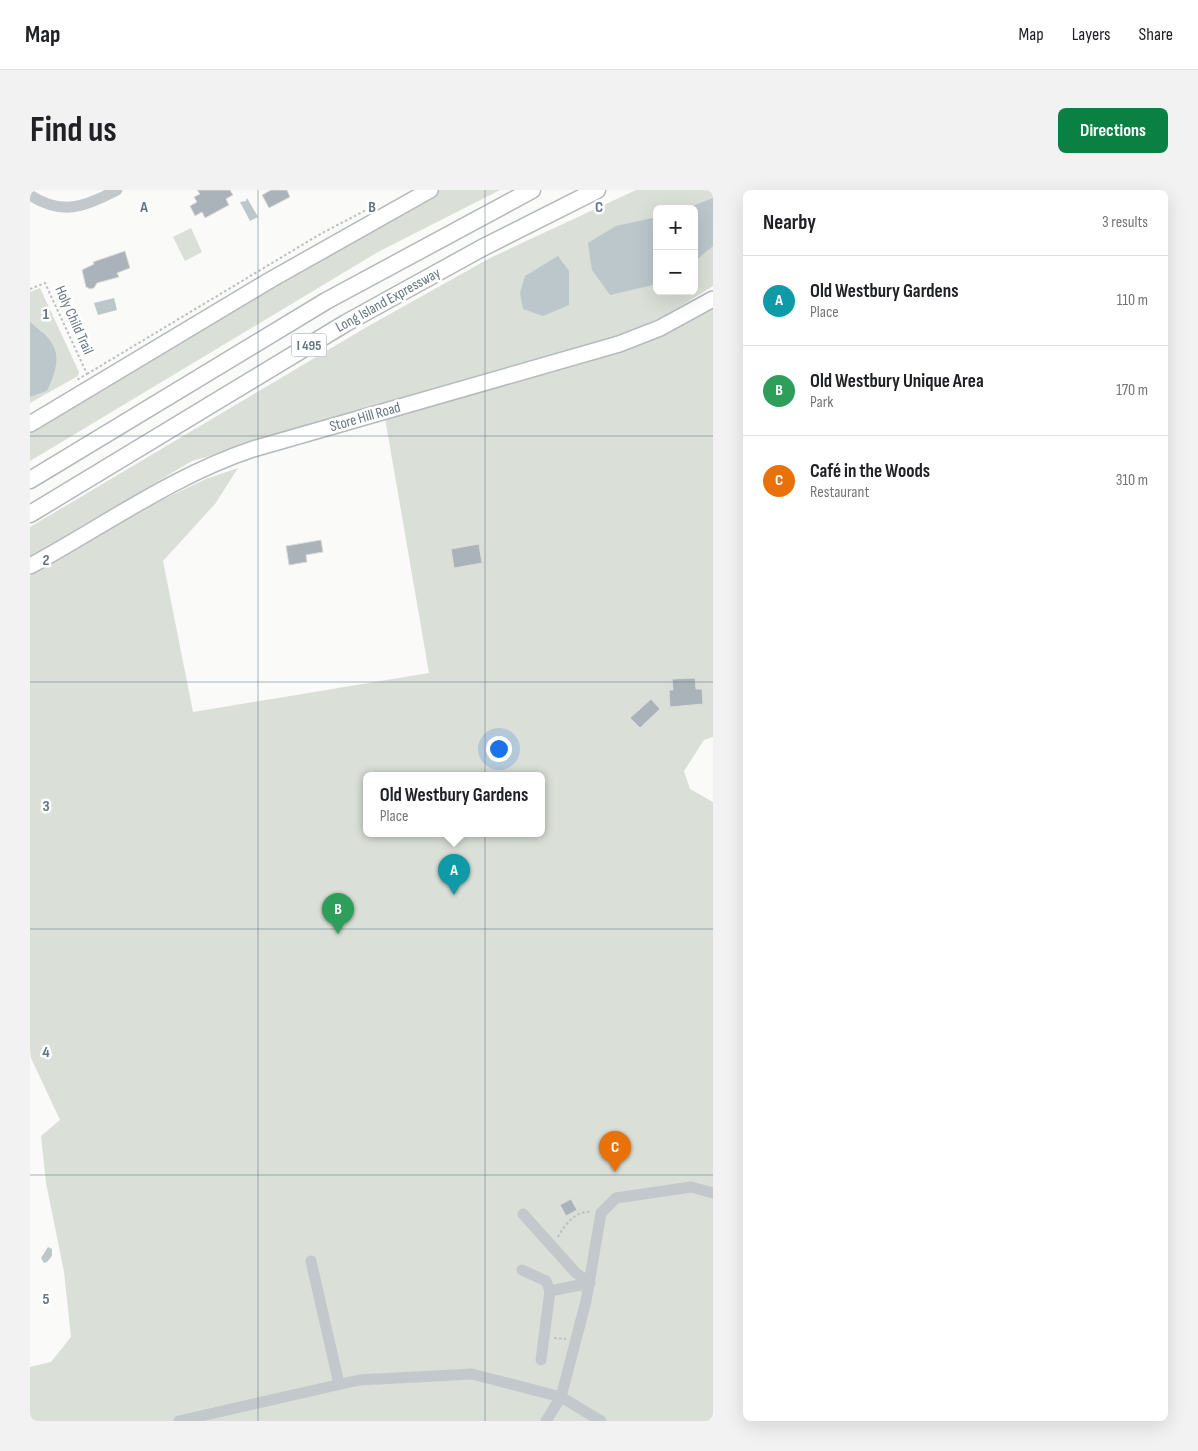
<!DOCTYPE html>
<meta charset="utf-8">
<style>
:root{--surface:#fff;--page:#f2f2f2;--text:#202124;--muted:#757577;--line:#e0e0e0;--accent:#0b8043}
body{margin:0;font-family:"Sofia Sans Condensed",sans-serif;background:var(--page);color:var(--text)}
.controls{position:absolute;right:15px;top:15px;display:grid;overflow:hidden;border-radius:8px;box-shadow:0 5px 20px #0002}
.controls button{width:45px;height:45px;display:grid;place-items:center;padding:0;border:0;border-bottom:1px solid var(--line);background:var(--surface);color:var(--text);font:25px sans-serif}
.you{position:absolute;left:468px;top:558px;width:18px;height:18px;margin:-12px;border:4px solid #fff;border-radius:50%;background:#1a73e8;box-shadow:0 0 0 8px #1a73e833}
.badge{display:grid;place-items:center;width:32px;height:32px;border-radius:50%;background:var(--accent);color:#fff;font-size:16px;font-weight:700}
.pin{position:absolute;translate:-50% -41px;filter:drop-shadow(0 1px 2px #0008)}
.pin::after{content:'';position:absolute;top:26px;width:18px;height:15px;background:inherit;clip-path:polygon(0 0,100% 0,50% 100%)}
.popup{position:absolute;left:333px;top:582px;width:182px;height:65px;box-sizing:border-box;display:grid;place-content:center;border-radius:8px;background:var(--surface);filter:drop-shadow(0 1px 4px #0005);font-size:16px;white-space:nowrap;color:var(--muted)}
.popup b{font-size:19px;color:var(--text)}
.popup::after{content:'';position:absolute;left:50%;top:100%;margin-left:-10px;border:10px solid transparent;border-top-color:var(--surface)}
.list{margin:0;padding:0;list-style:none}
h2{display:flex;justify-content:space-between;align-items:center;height:65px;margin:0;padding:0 20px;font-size:21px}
h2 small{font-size:16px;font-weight:400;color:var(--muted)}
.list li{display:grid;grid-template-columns:32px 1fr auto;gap:15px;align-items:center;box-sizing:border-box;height:90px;padding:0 20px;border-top:1px solid var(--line)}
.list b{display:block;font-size:19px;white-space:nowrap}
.list p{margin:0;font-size:16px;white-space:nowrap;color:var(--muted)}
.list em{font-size:16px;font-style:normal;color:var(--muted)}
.map{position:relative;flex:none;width:683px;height:1231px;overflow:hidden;border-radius:8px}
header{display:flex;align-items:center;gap:30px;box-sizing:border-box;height:70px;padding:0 25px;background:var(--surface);border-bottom:1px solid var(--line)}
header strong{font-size:24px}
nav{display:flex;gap:28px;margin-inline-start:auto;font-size:18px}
.intro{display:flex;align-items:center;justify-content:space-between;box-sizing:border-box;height:120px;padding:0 30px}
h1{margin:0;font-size:35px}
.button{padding:12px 22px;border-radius:8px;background:var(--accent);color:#fff;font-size:18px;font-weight:700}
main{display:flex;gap:30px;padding:0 30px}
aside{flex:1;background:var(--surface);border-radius:8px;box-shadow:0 5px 20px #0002}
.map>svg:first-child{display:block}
.green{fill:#dadfd7;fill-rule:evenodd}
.water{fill:#bbc7cb}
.building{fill:#aab3b9;stroke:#dcdcda}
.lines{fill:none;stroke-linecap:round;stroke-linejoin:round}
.major-casing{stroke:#b5babe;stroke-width:18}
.highway-casing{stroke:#b4b9bd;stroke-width:19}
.path{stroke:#bbbfc2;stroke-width:2;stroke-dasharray:2.5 2.5;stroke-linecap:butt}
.minor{stroke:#c3c8cc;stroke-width:11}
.major{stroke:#fff;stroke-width:15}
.highway{stroke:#fff;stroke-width:16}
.grid{fill:none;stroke:#657683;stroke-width:1;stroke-opacity:0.55}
.labels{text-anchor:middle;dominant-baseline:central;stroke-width:5;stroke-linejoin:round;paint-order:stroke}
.shield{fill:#fff;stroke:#939fa8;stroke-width:1}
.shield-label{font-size:14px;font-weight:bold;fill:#657683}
.street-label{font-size:15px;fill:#657683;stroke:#fff}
.grid-label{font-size:16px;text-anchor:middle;font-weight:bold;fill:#657683;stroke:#fff;stroke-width:5;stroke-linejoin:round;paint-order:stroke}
</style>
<header>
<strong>Map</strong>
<nav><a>Map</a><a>Layers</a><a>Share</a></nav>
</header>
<div class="intro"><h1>Find us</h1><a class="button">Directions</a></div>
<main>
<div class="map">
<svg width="683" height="1231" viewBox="0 0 683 1231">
<rect width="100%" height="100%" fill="#fafaf8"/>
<g class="green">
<polygon points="409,0 470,0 348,62 0,271 0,239 290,65"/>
<path d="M606 0H683V96L633 127 571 152 162 271 0 367V337L335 138 460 68ZM627 19H664V101H627Z"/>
<polygon points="161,38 172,62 155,71 143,47"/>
<polygon points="10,98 49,182 48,186 0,213 0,207 17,201 13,142 0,132 0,102"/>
<path d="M683 109V547L674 550 654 581 660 599 683 612V1231H0V1177L21 1172 41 1147 34 1082 16 993 11 946 30 930 1 868 0 860V386L121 315 176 289 208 278 185 314 133 371 163 522 399 483 355 228 536 177ZM336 586H512V644H336Z"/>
</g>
<g class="water">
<polygon points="217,8 228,27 220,31 210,12 216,11"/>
<polygon points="683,8 683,56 664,72 664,19 655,19"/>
<polygon points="627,27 627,94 580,105 562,80 558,53 586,36"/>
<polygon points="528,66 539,81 539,115 513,126 493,119 490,103 495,86"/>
<polygon points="84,108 87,120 68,125 64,113"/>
<path d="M0 132C31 155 32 168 17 201L0 207Z"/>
<polygon points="18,1057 22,1059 22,1066 17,1072 14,1073 11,1068"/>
</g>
<g class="building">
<polygon points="167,0 200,0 203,5 196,9 199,15 175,28 172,22 165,26 160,16 167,12 164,7 170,4"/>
<polygon points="241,0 257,0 260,7 239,18 232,5"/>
<polygon points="95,61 100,78 87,83 89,87 67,93 64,98 60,99 56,97 52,80 64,74 63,72"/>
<polygon points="291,350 293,362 276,365 277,372 259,375 256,356"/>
<polygon points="449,354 452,373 424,378 421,359"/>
<polygon points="665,488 666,499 672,499 673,514 640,517 639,500 643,500 642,489"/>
<polygon points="621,509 630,519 610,538 600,528"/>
<polygon points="541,1009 547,1020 536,1026 530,1015"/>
</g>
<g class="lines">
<g class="major-casing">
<g id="major">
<polyline points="0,234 242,89 400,0"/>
<path d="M0 376C74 336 142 286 223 259L589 154 630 138 683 109"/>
</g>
</g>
<g class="highway-casing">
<g id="highway">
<polyline points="0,290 296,111 502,0"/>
<polyline points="0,324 316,133 452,58 567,0"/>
</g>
</g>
<g class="path">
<polyline points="0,99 15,93 57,184 45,191"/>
<polyline points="57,184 292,43 346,15"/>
<path d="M528 1047C535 1034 546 1020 562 1022"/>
<polyline points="524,1148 536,1149"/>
</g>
<g class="minor">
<path d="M0 5C32 26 55 17 87 0"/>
<polyline points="493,1024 546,1083 560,1093"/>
<polyline points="281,1071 309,1194"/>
<polyline points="492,1080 516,1091 520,1101 511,1170"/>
<polyline points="520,1101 560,1093"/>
<polyline points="149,1231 329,1190 442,1184 531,1207 571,1231"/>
<polyline points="516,1231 531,1207 556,1111 571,1023 586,1008 661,997 683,1003"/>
</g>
<use href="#major" class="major"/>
<use href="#highway" class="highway"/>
</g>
<path class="grid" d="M228 0V1231M455 0V1231M0 246H683M0 492H683M0 739H683M0 985H683"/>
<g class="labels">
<rect class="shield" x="261.5" y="143.5" width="35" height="23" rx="4"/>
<g class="shield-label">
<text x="279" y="155">I 495</text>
</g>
<g class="street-label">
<text transform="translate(358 110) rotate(-29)">Long Island Expressway</text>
<text transform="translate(44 130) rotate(66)">Holy Child Trail</text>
<text transform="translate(335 227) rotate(-16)">Store Hill Road</text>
</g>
</g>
<g class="grid-label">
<text x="114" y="22">A</text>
<text x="342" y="22">B</text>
<text x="569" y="22">C</text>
<text x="16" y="129">1</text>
<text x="16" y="375">2</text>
<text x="16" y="621">3</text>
<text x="16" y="867">4</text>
<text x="16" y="1114">5</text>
</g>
</svg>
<div class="controls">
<button>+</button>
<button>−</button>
</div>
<div class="you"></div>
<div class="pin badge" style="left:424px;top:705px;background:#0f9aa8">A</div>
<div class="popup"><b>Old Westbury Gardens</b>Place</div>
<div class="pin badge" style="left:308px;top:744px;background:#2e9e5b">B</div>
<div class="pin badge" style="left:585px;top:982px;background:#e8710a">C</div>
</div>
<aside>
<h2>Nearby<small>3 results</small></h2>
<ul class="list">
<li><span class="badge" style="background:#0f9aa8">A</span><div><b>Old Westbury Gardens</b><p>Place</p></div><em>110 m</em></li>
<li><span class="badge" style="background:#2e9e5b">B</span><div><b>Old Westbury Unique Area</b><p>Park</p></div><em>170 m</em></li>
<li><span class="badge" style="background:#e8710a">C</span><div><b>Café in the Woods</b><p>Restaurant</p></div><em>310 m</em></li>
</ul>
</aside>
</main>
